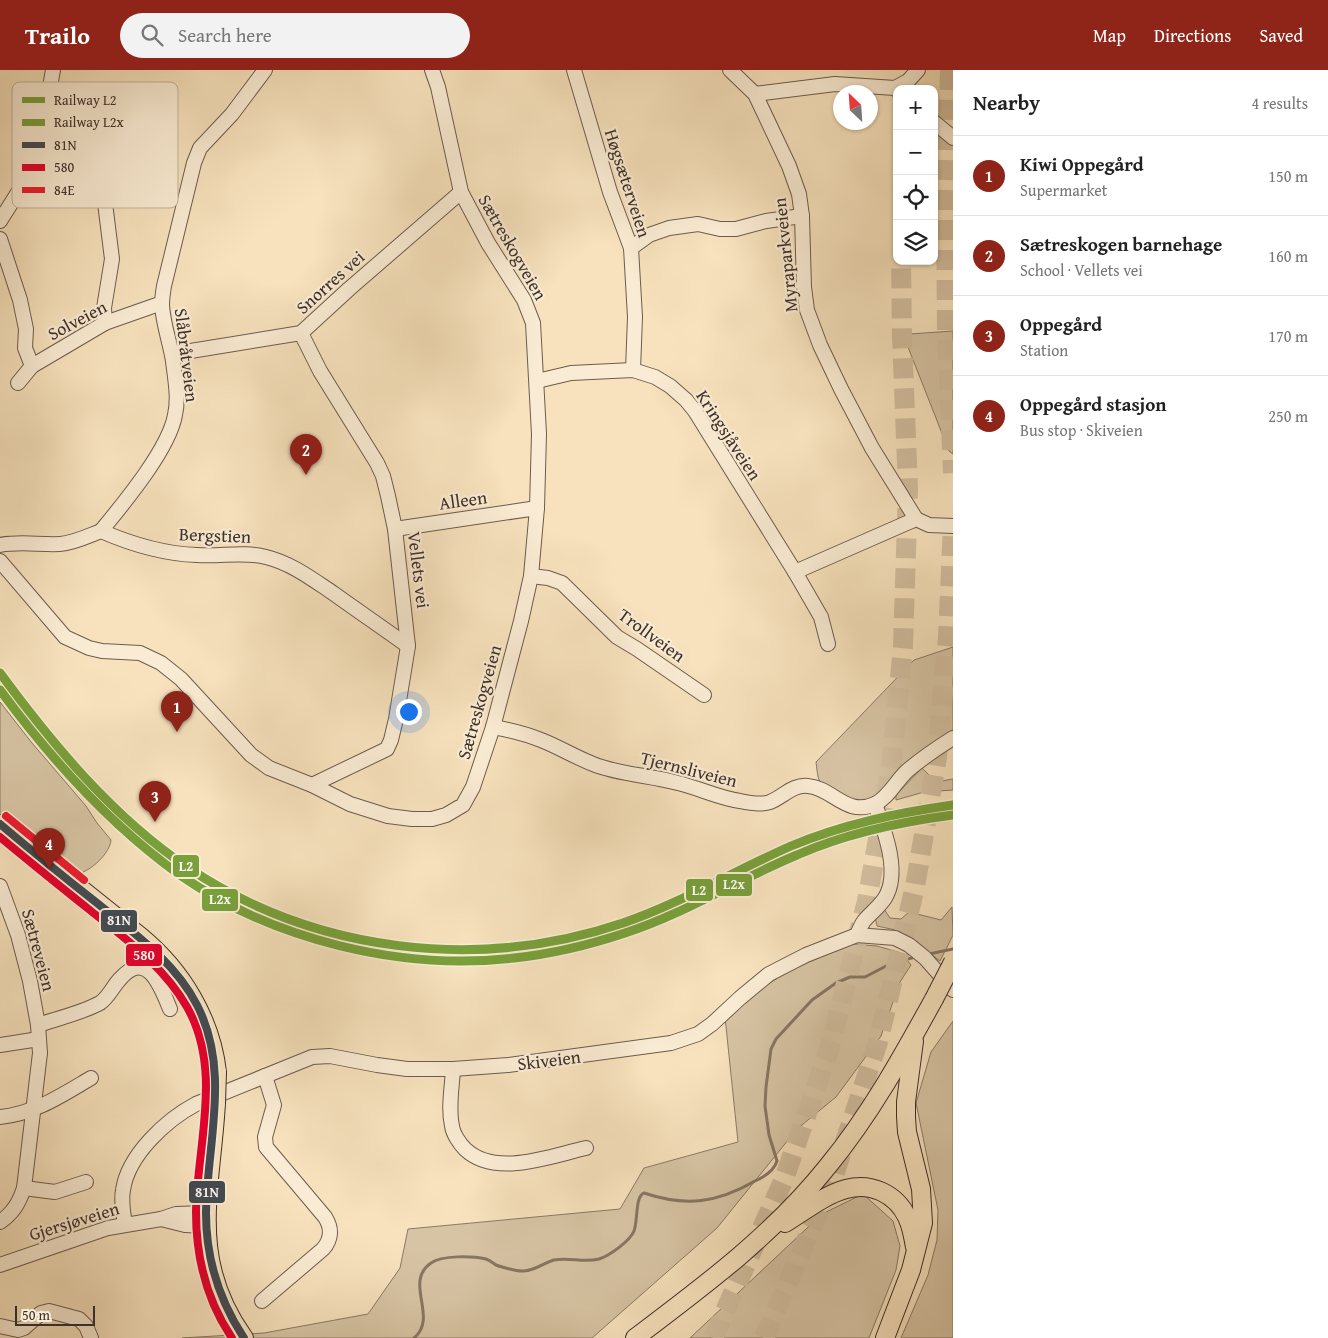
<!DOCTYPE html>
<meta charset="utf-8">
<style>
:root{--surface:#fff;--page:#f2f2f2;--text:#222;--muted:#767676;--line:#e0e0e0;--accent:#8f2418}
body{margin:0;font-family:"Gentium Book Plus",serif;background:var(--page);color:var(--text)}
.controls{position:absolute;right:15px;top:15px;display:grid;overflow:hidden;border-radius:10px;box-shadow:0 1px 4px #0004}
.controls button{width:45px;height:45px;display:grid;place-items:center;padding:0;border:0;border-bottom:1px solid var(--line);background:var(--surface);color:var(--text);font:25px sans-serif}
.compass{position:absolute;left:833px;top:15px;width:45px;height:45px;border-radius:50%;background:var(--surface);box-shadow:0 1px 4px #0004;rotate:335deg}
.scale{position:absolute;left:15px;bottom:12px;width:80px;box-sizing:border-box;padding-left:5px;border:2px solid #3d2f29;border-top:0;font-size:14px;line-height:18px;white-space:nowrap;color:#3d2f29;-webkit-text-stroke:4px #faecd4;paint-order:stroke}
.you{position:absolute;left:408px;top:641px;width:18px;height:18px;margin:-12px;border:4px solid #fff;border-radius:50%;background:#1a73e8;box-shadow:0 0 0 8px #1a73e833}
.badge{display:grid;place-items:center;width:32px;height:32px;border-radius:50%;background:var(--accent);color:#fff;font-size:16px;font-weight:700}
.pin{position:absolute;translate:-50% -41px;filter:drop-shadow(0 1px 2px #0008)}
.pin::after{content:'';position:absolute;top:26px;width:18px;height:15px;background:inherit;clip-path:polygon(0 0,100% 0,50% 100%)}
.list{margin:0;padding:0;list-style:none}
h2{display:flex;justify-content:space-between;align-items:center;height:65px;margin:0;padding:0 20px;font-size:21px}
h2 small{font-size:16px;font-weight:400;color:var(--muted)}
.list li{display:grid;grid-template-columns:32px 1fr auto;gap:15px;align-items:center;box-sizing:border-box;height:80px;padding:0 20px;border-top:1px solid var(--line)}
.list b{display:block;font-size:19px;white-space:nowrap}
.list p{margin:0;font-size:16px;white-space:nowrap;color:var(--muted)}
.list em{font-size:16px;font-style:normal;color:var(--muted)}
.icon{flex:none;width:28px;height:28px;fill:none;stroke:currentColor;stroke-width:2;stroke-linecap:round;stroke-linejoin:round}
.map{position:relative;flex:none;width:953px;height:1268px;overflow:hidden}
header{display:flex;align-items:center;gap:30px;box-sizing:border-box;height:70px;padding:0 25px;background:var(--accent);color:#fff}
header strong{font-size:24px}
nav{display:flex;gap:28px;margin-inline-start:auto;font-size:18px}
.search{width:350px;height:45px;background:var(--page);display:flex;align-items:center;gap:12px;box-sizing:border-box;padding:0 18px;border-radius:28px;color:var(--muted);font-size:19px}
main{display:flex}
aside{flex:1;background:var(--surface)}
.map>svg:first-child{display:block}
.green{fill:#d7c4a4;stroke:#8a7a66}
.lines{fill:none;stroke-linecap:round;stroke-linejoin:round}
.stream{stroke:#877664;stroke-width:3}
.highway-tunnel{stroke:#d2be9f;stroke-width:20;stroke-dasharray:20 10;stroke-linecap:butt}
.minor-casing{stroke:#6c5c4e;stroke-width:16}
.major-casing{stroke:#3d2f29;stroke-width:20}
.minor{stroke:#faecd4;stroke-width:14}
.major{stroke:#f7e2bd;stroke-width:18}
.major-bridge-casing{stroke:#3d2f29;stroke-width:20;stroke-linecap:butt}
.major-bridge{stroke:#f7e2bd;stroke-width:18}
.bus-1-casing{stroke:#faecd4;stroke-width:11}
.bus-2-casing{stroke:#faecd4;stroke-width:11}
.bus-3-casing{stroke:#faecd4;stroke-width:11}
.bus-1{stroke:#424a52;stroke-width:8}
.bus-2{stroke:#e4002b;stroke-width:8}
.bus-3{stroke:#ed1b2f;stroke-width:8}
.rail-1-casing{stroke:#faecd4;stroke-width:12}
.rail-2-casing{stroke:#faecd4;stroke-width:12}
.rail-1{stroke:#79a03a;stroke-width:9}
.rail-2{stroke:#79a03a;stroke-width:9}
.labels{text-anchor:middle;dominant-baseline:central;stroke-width:4.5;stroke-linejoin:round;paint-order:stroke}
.street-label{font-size:18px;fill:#3d2f29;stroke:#faecd4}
.key{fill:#faecd4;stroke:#c1b3a1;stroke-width:1}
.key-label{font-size:14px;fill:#3d2f29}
.line-badge{stroke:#faecd4;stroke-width:2}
.badge-label{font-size:14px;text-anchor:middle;font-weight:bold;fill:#fff}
</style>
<header>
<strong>Trailo</strong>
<div class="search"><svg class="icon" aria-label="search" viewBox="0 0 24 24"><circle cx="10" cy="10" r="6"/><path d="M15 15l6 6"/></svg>Search here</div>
<nav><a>Map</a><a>Directions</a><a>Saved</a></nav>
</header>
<main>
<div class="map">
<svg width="953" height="1268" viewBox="0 0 953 1268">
<rect width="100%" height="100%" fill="#f7e2bd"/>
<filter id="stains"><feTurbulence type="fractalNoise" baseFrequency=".004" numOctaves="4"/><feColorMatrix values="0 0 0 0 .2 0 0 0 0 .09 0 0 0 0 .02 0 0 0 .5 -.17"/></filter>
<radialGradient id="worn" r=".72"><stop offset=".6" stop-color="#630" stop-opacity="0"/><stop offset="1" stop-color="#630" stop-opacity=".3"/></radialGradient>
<g class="green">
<polygon points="953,261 953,384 949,381 904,267 910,264"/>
<path d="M953 577V660L912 688 881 724 867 733C852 730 830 726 820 712 817 707 817 698 816 692L914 590Z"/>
<path d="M0 632 32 673 86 736 97 753 111 770C110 782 95 797 83 802L81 807 62 791 54 789 28 770 0 745Z"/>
<polygon points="922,698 936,712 953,709 953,720 924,722 896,730 896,725"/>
<polygon points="952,837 953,865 940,891 900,861 877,856 875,847 884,839 890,848 901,849 909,842 941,850"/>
<path d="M853 874 877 876 901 883 911 895 900 912 881 966 836 1027 797 1059 717 1158 592 1268H182L264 1263 368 1244 400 1198 408 1159 620 1139 644 1098 738 1072 725 947C739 936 753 924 768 914 795 897 824 885 853 874Z"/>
<polygon points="953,951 953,1268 901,1268 928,1205 937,1170 938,1140 916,1033 931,982"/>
<polygon points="863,1124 893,1151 900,1176 896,1200 869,1268 690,1268 822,1144"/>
</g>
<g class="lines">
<g class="stream">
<polyline points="929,884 953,879"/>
<path d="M414 1268C439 1247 403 1212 431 1193 442 1185 473 1186 486 1189 491 1191 493 1193 496 1195 501 1197 516 1201 522 1201 533 1202 543 1193 554 1190 569 1187 584 1193 599 1189 609 1186 630 1171 634 1161 638 1151 635 1126 644 1123 686 1137 717 1133 755 1111 764 1107 774 1101 777 1091L769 1065 765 1036 766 1017 771 979 776 969 812 930 836 913 850 907H865L890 894 915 887"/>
</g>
<g class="highway-tunnel">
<polyline points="950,0 946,131 947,263 953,403"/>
<polyline points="713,1268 784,1109 829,980 867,831 892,690 903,576 908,419 902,267 901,191"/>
<polyline points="764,1268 832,1111 878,972 915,817 937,687 948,568 953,454"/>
</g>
<g class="minor-casing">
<g id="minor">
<polyline points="574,0 610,122 631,178 635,247 633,300"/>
<polyline points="730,0 755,24 789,96 799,124 802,146 804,217 807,240 820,275 841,319 872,378 916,449"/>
<polyline points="895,18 908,11 918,0"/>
<polyline points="755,24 835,14 895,18 897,20"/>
<polyline points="934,52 953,68"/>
<path d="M0 151C8 138 17 125 24 112 41 77 46 38 53 0"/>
<polyline points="0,169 20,230 26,259 25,278 32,296"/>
<polyline points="631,178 649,165 669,158 698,154 720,159 736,159 766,151 802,146"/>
<polyline points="105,253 104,238 112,189 105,133 111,74 119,36"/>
<polyline points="301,263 320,301 377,393 383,406 388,426 395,459 408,576 396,649 391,670 387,679 312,715"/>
<polyline points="172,284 301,263 349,219 461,122"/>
<polyline points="537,311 571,303 633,300 655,307 670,316 686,330 695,341 795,502 821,547 828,574"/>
<polyline points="18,313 32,296 105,253 162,233"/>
<polyline points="395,459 537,438"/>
<path d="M101 461C124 433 169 379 175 345 179 327 175 309 173 291 170 272 163 254 162 235 162 229 163 222 164 216L194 93 200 78 232 44 265 0"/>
<path d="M0 475C20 471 40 475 60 474 74 473 88 466 101 461 131 474 164 484 197 485 220 487 244 481 266 487 291 493 312 509 333 523 358 541 383 558 408 576"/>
<polyline points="0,491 65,567 89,578 102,581 140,583 161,593 181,609 251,685 269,698 312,715 350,734 388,746 412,749 432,749 446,745 463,735 473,717 493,657 521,551 531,506 537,438 539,364 533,253 524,230 488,173 461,122 438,17 432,0"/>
<polyline points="795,502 916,449 929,455 953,456"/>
<polyline points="531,506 548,508 562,513 617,567 637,579 704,625"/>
<path d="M493 657C510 660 526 664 541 670 559 677 575 687 593 694 620 705 650 705 678 713 699 718 719 728 740 731 749 733 762 735 770 732 783 727 793 714 808 716 833 718 846 747 875 734 889 727 896 711 907 701 921 689 937 678 953 668"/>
<path d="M0 816 18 865 30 911 38 955 40 983 24 1118C19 1133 13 1143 0 1152"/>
<path d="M857 865C859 860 861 855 864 851 871 843 879 837 885 828 901 802 884 760 875 734"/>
<path d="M38 955C56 949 84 942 100 933 109 927 113 916 120 909 147 878 161 917 170 939"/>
<polyline points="0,975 39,969"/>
<path d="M453 999C452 1018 448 1038 452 1056 453 1064 460 1074 465 1079 495 1108 550 1086 586 1078"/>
<path d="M0 1047C34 1044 62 1025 91 1008"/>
<polyline points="24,1118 55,1122 86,1112"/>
<polyline points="161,1149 185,1155 206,1156"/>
<path d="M125 1154C123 1143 121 1131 123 1120 128 1085 166 1050 196 1034L312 987 330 986 377 995 407 999H453L508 995 671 973 698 964 712 954 740 928 769 904 806 885 857 865 895 868 909 875 925 888 953 920"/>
<polyline points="0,1195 108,1158 161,1149 176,1144 206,1143"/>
<path d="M262 1231 323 1179C332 1169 332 1158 325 1147L266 1077 265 1067 274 1035 265 1006"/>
<polyline points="0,1256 18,1260 24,1258 41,1243 49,1241 79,1249 86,1256 91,1268"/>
</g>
</g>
<g class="major-casing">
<g id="major">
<path d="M0 754 141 867C182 901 211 949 217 1002"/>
<path d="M216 1033C211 1121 187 1189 244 1268"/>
<path d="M785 1153C803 1142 826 1124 846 1119 871 1112 896 1124 907 1147 912 1157 913 1167 915 1177"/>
<path d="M635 1268C704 1216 774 1164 828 1096 870 1045 902 987 934 929"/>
<polyline points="885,1268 911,1200 923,1153 921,1119 907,1062 906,1047 906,1032 914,971"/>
</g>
</g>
<use href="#minor" class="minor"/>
<use href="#major" class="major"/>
<g class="major-bridge-casing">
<g id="major-bridge">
<polyline points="934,929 953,892"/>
<polyline points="216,1033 217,1002"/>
</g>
</g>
<use href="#major-bridge" class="major-bridge"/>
<g class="bus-1-casing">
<path id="bus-1" d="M0 754C32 781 64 807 97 833 134 863 175 892 197 935 231 1001 207 1073 206 1143 206 1189 219 1230 244 1268"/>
</g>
<g class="bus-2-casing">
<path id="bus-2" d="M0 767C30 792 61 817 91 841 127 870 164 897 187 937 223 1000 197 1075 196 1142 196 1187 207 1231 232 1268"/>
</g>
<g class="bus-3-casing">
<polyline id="bus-3" points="6,746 84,810"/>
</g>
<use href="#bus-1" class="bus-1"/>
<use href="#bus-2" class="bus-2"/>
<use href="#bus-3" class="bus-3"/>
<g class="rail-1-casing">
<path id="rail-1" d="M0 603C53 675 113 747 187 797 315 883 478 902 623 853 681 833 734 801 791 776 843 754 897 743 953 735"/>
</g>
<g class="rail-2-casing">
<path id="rail-2" d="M0 620C51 689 110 755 180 805 273 870 401 901 514 888 552 884 589 875 625 863 684 844 739 809 797 785 847 763 899 752 953 745"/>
</g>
<use href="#rail-1" class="rail-1"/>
<use href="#rail-2" class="rail-2"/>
</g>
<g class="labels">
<g class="street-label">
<text transform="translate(628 113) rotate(72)">Høgsæterveien</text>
<text transform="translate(513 177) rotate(60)">Sætreskogveien</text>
<text transform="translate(785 185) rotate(-96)">Myraparkveien</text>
<text transform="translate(330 212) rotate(-42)">Snorres vei</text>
<text transform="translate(77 250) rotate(-28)">Solveien</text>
<text transform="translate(187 285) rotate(83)">Slåbråtveien</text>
<text transform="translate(729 365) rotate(57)">Kringsjåveien</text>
<text transform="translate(463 430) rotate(-8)">Alleen</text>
<text transform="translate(215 465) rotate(2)">Bergstien</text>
<text transform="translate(419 500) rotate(83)">Vellets vei</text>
<text transform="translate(652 565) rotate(36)">Trollveien</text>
<text transform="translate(479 632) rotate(-74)">Sætreskogveien</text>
<text transform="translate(689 699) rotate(14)">Tjernsliveien</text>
<text transform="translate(39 880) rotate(75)">Sætreveien</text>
<text transform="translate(549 990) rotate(-7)">Skiveien</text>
<text transform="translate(74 1151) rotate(-17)">Gjersjøveien</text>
</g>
</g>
<rect x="12" y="12" width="166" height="126" rx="8" class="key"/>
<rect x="22" y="27" width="23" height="6" fill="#79a03a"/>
<rect x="22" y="49" width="23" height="7" fill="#79a03a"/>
<rect x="22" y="72" width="23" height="6" fill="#424a52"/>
<rect x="22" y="94" width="23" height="7" fill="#e4002b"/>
<rect x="22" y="117" width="23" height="6" fill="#ed1b2f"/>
<g class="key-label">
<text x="54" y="35">Railway L2</text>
<text x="54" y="57">Railway L2x</text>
<text x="54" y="80">81N</text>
<text x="54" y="102">580</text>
<text x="54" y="125">84E</text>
</g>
<g class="line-badge">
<rect x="172" y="784" width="28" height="24" rx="5" fill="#79a03a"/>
<rect x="715" y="803" width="38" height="24" rx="5" fill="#79a03a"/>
<rect x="685" y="808" width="29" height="24" rx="5" fill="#79a03a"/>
<rect x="201" y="818" width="38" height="24" rx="5" fill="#79a03a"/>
<rect x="100" y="839" width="38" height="24" rx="5" fill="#424a52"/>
<rect x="125" y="873" width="38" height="24" rx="5" fill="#e4002b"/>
<rect x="188" y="1110" width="38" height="24" rx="5" fill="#424a52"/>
</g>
<g class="badge-label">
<text x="186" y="801">L2</text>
<text x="734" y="819">L2x</text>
<text x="699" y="825">L2</text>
<text x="220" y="834">L2x</text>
<text x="119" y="855">81N</text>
<text x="144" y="890">580</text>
<text x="207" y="1127">81N</text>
</g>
<rect width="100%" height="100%" filter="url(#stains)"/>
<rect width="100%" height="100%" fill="url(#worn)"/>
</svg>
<div class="controls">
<button>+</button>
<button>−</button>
<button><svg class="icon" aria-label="locate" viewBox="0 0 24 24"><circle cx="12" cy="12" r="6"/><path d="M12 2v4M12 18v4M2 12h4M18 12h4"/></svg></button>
<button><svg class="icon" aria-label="layers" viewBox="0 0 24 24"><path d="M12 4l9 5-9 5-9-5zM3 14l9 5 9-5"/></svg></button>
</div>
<svg class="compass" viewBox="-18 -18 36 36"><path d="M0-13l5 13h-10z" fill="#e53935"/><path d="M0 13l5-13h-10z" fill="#767676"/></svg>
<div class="scale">50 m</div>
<div class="you"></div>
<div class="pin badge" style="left:177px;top:662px">1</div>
<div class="pin badge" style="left:306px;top:405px">2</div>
<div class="pin badge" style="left:155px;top:752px">3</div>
<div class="pin badge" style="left:49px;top:799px">4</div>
</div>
<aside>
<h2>Nearby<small>4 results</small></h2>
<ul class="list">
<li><span class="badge">1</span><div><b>Kiwi Oppegård</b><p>Supermarket</p></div><em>150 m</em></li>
<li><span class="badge">2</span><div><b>Sætreskogen barnehage</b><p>School · Vellets vei</p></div><em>160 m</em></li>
<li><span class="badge">3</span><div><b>Oppegård</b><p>Station</p></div><em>170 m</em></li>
<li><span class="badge">4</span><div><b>Oppegård stasjon</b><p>Bus stop · Skiveien</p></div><em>250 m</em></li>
</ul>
</aside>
</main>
